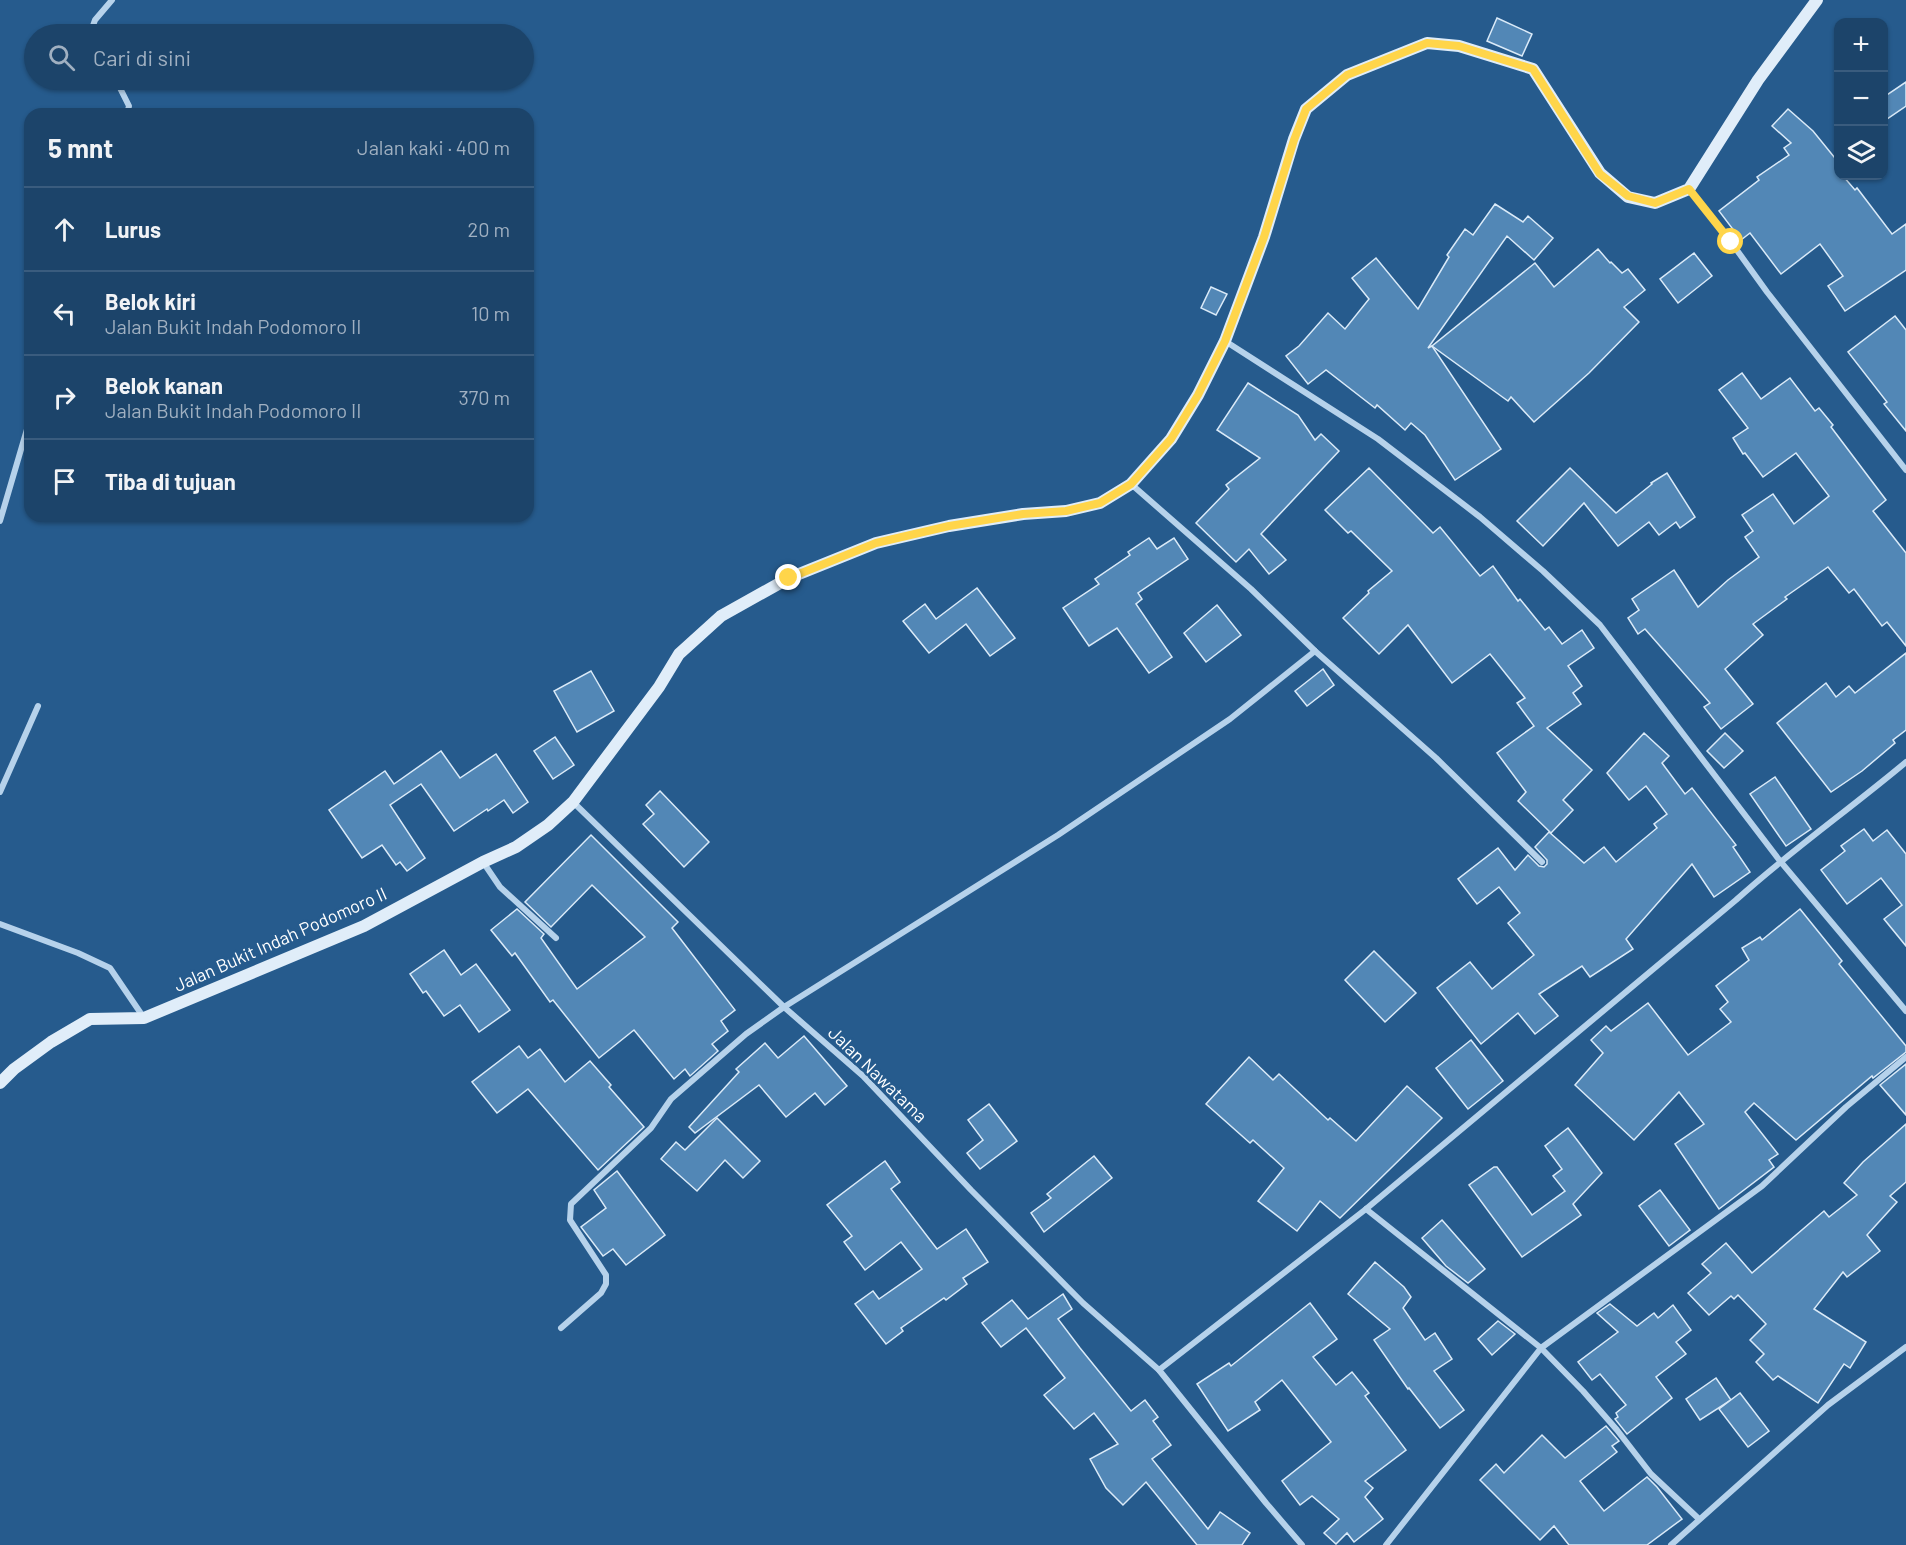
<!DOCTYPE html>
<html lang="id">
<meta charset="utf-8">
<style>
:root{--surface:#1c446a;--page:#294e72;--text:#f1f3f6;--muted:#a0b0c1;--line:#3a5c7e}
body{margin:0;font-family:Barlow,sans-serif;background:var(--page);color:var(--text)}
.controls{position:absolute;right:18px;top:18px;display:grid;overflow:hidden;border-radius:12px;box-shadow:0 2px 4px #0004}
.controls button{width:54px;height:54px;display:grid;place-items:center;padding:0;border:0;border-bottom:2px solid var(--line);background:var(--surface);color:var(--text);font:30px sans-serif}
.stop{position:absolute;width:18px;height:18px;margin:-14px;border:4px solid #ffd54a;border-radius:50%;background:#fff}
.stop.end{background:#ffd54a;border-color:#fff;box-shadow:0 2px 6px #0008}
.list{margin:0;padding:0;list-style:none}
h2{display:flex;justify-content:space-between;align-items:center;height:78px;margin:0;padding:0 24px;font-size:26px}
h2 small{font-size:20px;font-weight:400;color:var(--muted)}
.list li{display:grid;grid-template-columns:39px 1fr auto;gap:18px;align-items:center;box-sizing:border-box;height:84px;padding:0 24px;border-top:2px solid var(--line)}
.list b{display:block;font-size:22px;white-space:nowrap}
.list p{margin:0;font-size:20px;white-space:nowrap;color:var(--muted)}
.list em{font-size:20px;font-style:normal;color:var(--muted)}
.icon{flex:none;width:33px;height:33px;fill:none;stroke:currentColor;stroke-width:2;stroke-linecap:round;stroke-linejoin:round}
.map{position:relative;flex:none;width:1906px;height:1545px;overflow:hidden}
.search{position:absolute;background:var(--surface);box-shadow:0 2px 4px #0004;left:24px;top:24px;width:510px;height:66px;display:flex;align-items:center;gap:15px;box-sizing:border-box;padding:0 21px;border-radius:33px;color:var(--muted);font-size:22px}
.panel{position:absolute;background:var(--surface);box-shadow:0 2px 4px #0004;left:24px;top:108px;width:510px;height:414px;border-radius:18px}
.map>svg:first-child{display:block}
.building{fill:#5287b6;stroke:#daeaf8;stroke-width:1.5}
.lines{fill:none;stroke-linecap:round;stroke-linejoin:round}
.street{stroke:#b6d2eb;stroke-width:6}
.secondary{stroke:#e0edf9;stroke-width:12}
.route{stroke:#ffd54a;stroke-width:8}
.labels{text-anchor:middle;dominant-baseline:central;stroke-width:5;stroke-linejoin:round;paint-order:stroke}
.street-label{font-size:18px;fill:#fff;stroke:#265b8d}
</style>
<div class="map">
<svg width="1906" height="1545" viewBox="0 0 1906 1545">
<rect width="100%" height="100%" fill="#265b8d"/>
<g class="building">
<polygon points="1497,18 1532,34 1522,56 1487,41"/>
<polygon points="1906,82 1906,106 1884,121 1884,97"/>
<polygon points="1788,109 1813,131 1839,163 1839,176 1843,176 1855,190 1857,188 1892,234 1906,224 1906,270 1845,311 1828,286 1843,276 1820,244 1781,274 1750,233 1741,240 1719,211 1759,180 1757,177 1789,155 1784,148 1791,143 1772,126"/>
<polygon points="1495,204 1523,222 1528,216 1553,238 1534,260 1507,236 1428,348 1432,346 1501,449 1455,480 1425,435 1411,423 1405,430 1377,405 1375,408 1326,370 1308,384 1286,356 1299,346 1328,313 1345,329 1369,299 1352,278 1376,258 1418,309 1449,257 1447,255 1465,229 1473,235"/>
<polygon points="1598,249 1610,263 1611,262 1622,273 1628,269 1645,290 1624,307 1639,322 1589,373 1534,422 1511,397 1508,401 1432,346 1535,263 1554,287"/>
<polygon points="1694,253 1712,276 1678,303 1660,279"/>
<polygon points="1211,287 1227,294 1216,315 1201,308"/>
<polygon points="1895,316 1906,330 1906,431 1884,404 1887,402 1848,352"/>
<polygon points="1742,373 1761,399 1790,378 1815,411 1819,408 1833,425 1831,427 1886,500 1873,511 1906,553 1906,646 1887,622 1882,626 1854,589 1849,593 1828,567 1785,597 1787,599 1753,624 1763,635 1725,669 1753,704 1721,729 1704,707 1710,703 1645,629 1638,634 1628,618 1639,610 1632,599 1674,570 1698,607 1728,580 1759,557 1745,537 1753,531 1742,515 1773,494 1794,524 1829,496 1796,453 1763,477 1745,453 1743,454 1733,438 1748,428 1719,390"/>
<polygon points="1248,383 1298,415 1315,440 1321,434 1339,451 1261,534 1286,560 1269,574 1249,549 1236,562 1196,523 1229,489 1226,485 1260,458 1217,430"/>
<polygon points="1369,468 1433,533 1440,527 1480,576 1493,566 1518,601 1520,599 1545,630 1549,627 1562,644 1582,630 1594,648 1568,666 1582,686 1573,693 1581,704 1547,728 1592,770 1563,800 1573,810 1551,833 1518,801 1526,792 1497,753 1534,726 1517,703 1525,698 1490,654 1452,683 1408,625 1379,654 1343,618 1369,593 1368,591 1392,571 1351,531 1348,533 1325,510"/>
<polygon points="1570,468 1616,513 1652,484 1651,483 1667,473 1695,517 1680,528 1676,522 1659,535 1649,522 1618,546 1584,503 1543,546 1517,521"/>
<polygon points="1149,538 1157,549 1174,538 1188,559 1138,593 1142,599 1136,604 1172,657 1149,673 1117,628 1089,646 1063,608 1099,584 1095,579 1130,555 1128,552"/>
<polygon points="977,588 1015,638 990,656 966,624 929,653 903,621 925,604 936,619"/>
<polygon points="1217,605 1241,635 1206,662 1184,633"/>
<polygon points="1906,653 1906,730 1893,740 1895,743 1862,771 1831,792 1777,723 1826,683 1836,697 1849,686 1855,693"/>
<polygon points="1323,669 1334,685 1307,706 1295,691"/>
<polygon points="591,671 614,711 577,732 554,691"/>
<polygon points="1644,733 1669,756 1662,763 1685,794 1692,788 1736,845 1733,847 1750,872 1714,897 1692,864 1626,939 1633,949 1590,977 1582,966 1539,994 1558,1016 1535,1034 1518,1013 1481,1044 1437,988 1470,962 1492,989 1534,955 1508,923 1520,913 1499,887 1477,904 1458,879 1498,848 1515,870 1528,855 1539,866 1544,867 1547,864 1547,860 1535,847 1549,832 1584,863 1604,847 1616,862 1657,828 1654,824 1667,814 1646,786 1629,800 1607,773"/>
<polygon points="1725,733 1743,751 1724,768 1707,751"/>
<polygon points="555,737 574,765 553,779 534,751"/>
<polygon points="441,751 460,778 496,754 528,802 513,813 504,800 488,811 487,809 454,831 421,784 390,805 425,858 407,871 400,862 396,865 382,845 362,858 329,810 385,771 394,784"/>
<polygon points="1775,777 1811,829 1786,846 1750,794"/>
<polygon points="660,791 709,842 684,867 643,824 654,814 646,805"/>
<polygon points="1864,829 1873,841 1887,830 1906,854 1906,946 1884,919 1902,905 1881,878 1847,904 1821,870 1845,851 1841,846"/>
<polygon points="591,835 678,922 672,928 735,1010 721,1021 728,1031 712,1044 718,1051 690,1076 685,1069 674,1079 634,1030 599,1058 553,1000 550,1002 515,953 512,956 491,930 517,909 544,934 541,938 577,989 645,937 592,885 551,927 525,902"/>
<polygon points="1800,909 1842,961 1839,964 1906,1046 1906,1052 1873,1078 1872,1076 1796,1140 1754,1103 1745,1112 1778,1154 1769,1160 1774,1167 1719,1209 1675,1144 1704,1124 1679,1092 1634,1140 1575,1085 1603,1053 1591,1040 1606,1026 1611,1031 1648,1003 1688,1055 1731,1022 1720,1009 1728,1002 1716,986 1749,960 1742,948 1760,937 1762,940"/>
<polygon points="444,950 461,975 476,964 510,1010 479,1032 460,1005 444,1016 426,991 423,993 410,974"/>
<polygon points="1374,951 1416,993 1385,1022 1345,980"/>
<polygon points="804,1036 847,1086 825,1105 815,1093 786,1117 759,1085 695,1133 689,1127 739,1072 736,1069 765,1043 778,1058"/>
<polygon points="1471,1040 1503,1081 1468,1109 1436,1068"/>
<polygon points="519,1046 528,1058 540,1049 565,1082 590,1061 611,1085 609,1087 644,1127 598,1170 528,1089 497,1113 472,1082"/>
<polygon points="1249,1057 1273,1080 1279,1074 1328,1120 1330,1118 1356,1141 1407,1086 1442,1118 1340,1218 1320,1201 1297,1231 1258,1201 1284,1168 1253,1140 1250,1143 1206,1104"/>
<polygon points="1906,1064 1906,1115 1880,1085"/>
<polygon points="989,1104 1017,1141 980,1169 967,1153 983,1140 968,1120"/>
<polygon points="717,1118 760,1161 743,1178 725,1160 697,1191 661,1159 676,1142 685,1150"/>
<polygon points="1906,1124 1906,1182 1890,1196 1897,1202 1867,1235 1880,1251 1847,1277 1843,1272 1814,1309 1866,1342 1850,1368 1844,1364 1818,1403 1778,1376 1773,1380 1756,1362 1764,1354 1750,1340 1766,1324 1738,1295 1734,1299 1731,1296 1709,1315 1688,1293 1711,1273 1702,1264 1726,1243 1752,1273 1824,1211 1829,1217 1857,1195 1844,1183 1863,1162"/>
<polygon points="1568,1128 1602,1173 1573,1204 1581,1215 1522,1257 1469,1185 1494,1167 1497,1167 1532,1215 1565,1191 1553,1176 1562,1169 1545,1146"/>
<polygon points="1094,1156 1112,1178 1044,1232 1031,1213 1051,1198 1047,1194"/>
<polygon points="885,1161 900,1182 891,1189 937,1249 966,1229 988,1262 963,1278 967,1284 946,1300 944,1298 901,1328 903,1331 886,1344 855,1304 873,1291 879,1299 922,1269 901,1242 865,1270 844,1242 852,1236 827,1205"/>
<polygon points="617,1171 665,1235 626,1265 613,1249 603,1256 581,1227 606,1208 594,1190"/>
<polygon points="1660,1190 1690,1230 1669,1246 1639,1206"/>
<polygon points="1442,1220 1485,1269 1468,1283 1446,1266 1422,1238"/>
<polygon points="1375,1262 1404,1287 1411,1297 1403,1308 1425,1340 1435,1333 1452,1359 1434,1371 1464,1410 1440,1428 1409,1388 1408,1389 1374,1340 1390,1329 1348,1294"/>
<polygon points="1063,1294 1072,1309 1058,1319 1080,1348 1131,1411 1145,1400 1158,1417 1153,1421 1171,1445 1152,1459 1208,1529 1220,1512 1250,1533 1242,1545 1197,1545 1146,1482 1123,1505 1106,1488 1090,1459 1118,1444 1094,1413 1074,1429 1044,1395 1065,1378 1026,1328 1001,1347 982,1323 1012,1300 1028,1319"/>
<polygon points="1310,1303 1337,1339 1313,1357 1336,1385 1352,1372 1369,1393 1365,1396 1406,1450 1365,1481 1373,1488 1365,1497 1383,1519 1354,1542 1347,1533 1336,1544 1324,1533 1339,1519 1312,1496 1300,1505 1282,1481 1331,1442 1282,1380 1255,1402 1260,1410 1228,1431 1197,1384 1229,1363 1231,1366"/>
<polygon points="1610,1304 1637,1326 1654,1313 1658,1318 1673,1305 1691,1330 1676,1342 1686,1354 1656,1377 1672,1398 1627,1434 1615,1419 1618,1417 1616,1413 1626,1405 1600,1374 1592,1380 1578,1362 1618,1332 1597,1313"/>
<polygon points="1498,1321 1515,1334 1492,1355 1478,1339"/>
<polygon points="1716,1378 1731,1400 1700,1420 1686,1399"/>
<polygon points="1740,1393 1769,1431 1748,1447 1719,1409"/>
<polygon points="1606,1426 1619,1441 1612,1446 1617,1452 1580,1481 1604,1511 1647,1477 1657,1487 1682,1519 1647,1545 1569,1545 1554,1526 1540,1540 1480,1480 1496,1464 1504,1473 1542,1435 1565,1458"/>
</g>
<g class="lines">
<g class="street">
<polyline points="90,34 95,20 112,0"/>
<polyline points="116,80 129,106 127,114"/>
<polyline points="1689,189 1731,242 1767,292 1906,470"/>
<polyline points="1225,341 1378,439 1480,517 1543,571 1600,625 1780,861 1906,1011"/>
<polyline points="1131,484 1251,589 1315,651 1436,758 1542,862"/>
<polyline points="0,521 30,419"/>
<polyline points="0,792 38,706"/>
<polyline points="573,802 784,1007 863,1076 971,1190 1083,1303 1159,1370 1266,1503 1302,1545"/>
<polyline points="483,862 500,887 556,938"/>
<polyline points="0,924 78,953 110,968 144,1018"/>
<polyline points="1366,1209 1541,1348 1583,1391 1617,1430 1651,1474 1699,1519"/>
<polyline points="561,1328 601,1293 606,1284 606,1275 570,1220 571,1204 651,1128 671,1099 746,1034 784,1007 1058,835 1230,719 1315,651"/>
<path d="M1159 1370 1366 1209 1736 900C1790 851 1850 809 1906 762"/>
<polyline points="1386,1545 1541,1348 1762,1186 1846,1107 1906,1057"/>
<polyline points="1671,1545 1828,1405 1906,1347"/>
</g>
<polyline class="secondary" points="0,1083 14,1069 51,1042 90,1019 144,1018 364,926 483,862 516,847 548,825 573,802 659,687 679,654 721,616 789,578 876,543 949,526 1023,514 1066,511 1100,503 1131,484 1171,439 1198,395 1225,341 1264,237 1294,139 1306,109 1347,75 1427,43 1459,46 1533,69 1600,173 1628,197 1655,203 1689,189 1758,80 1817,0"/>
</g>
<g class="lines">
<polyline class="route" points="789,578 876,543 949,526 1023,514 1066,511 1100,503 1131,484 1171,439 1198,395 1225,341 1264,237 1294,140 1306,109 1347,75 1427,43 1459,46 1533,69 1600,174 1628,196 1655,203 1689,189 1731,242"/>
</g>
<g class="labels">
<g class="street-label">
<text transform="translate(280 939) rotate(-24)">Jalan Bukit Indah Podomoro II</text>
<text transform="translate(878 1074) rotate(44)">Jalan Nawatama</text>
</g>
</g>
</svg>
<div class="controls">
<button>+</button>
<button>−</button>
<button><svg class="icon" aria-label="layers" viewBox="0 0 24 24"><path d="M12 4l9 5-9 5-9-5zM3 14l9 5 9-5"/></svg></button>
</div>
<div class="stop" style="left:1731px;top:242px"></div>
<div class="stop end" style="left:789px;top:578px"></div>
<div class="search"><svg class="icon" aria-label="search" viewBox="0 0 24 24"><circle cx="10" cy="10" r="6"/><path d="M15 15l6 6"/></svg>Cari di sini</div>
<section class="panel">
<h2>5 mnt<small>Jalan kaki · 400 m</small></h2>
<ul class="list">
<li><svg class="icon" aria-label="ahead" viewBox="0 0 24 24"><path d="M12 20V5M6 11l6-6 6 6"/></svg><div><b>Lurus</b></div><em>20 m</em></li>
<li><svg class="icon" aria-label="left" viewBox="0 0 24 24"><path d="M17 20v-9H6M10 6l-5 5 5 5"/></svg><div><b>Belok kiri</b><p>Jalan Bukit Indah Podomoro II</p></div><em>10 m</em></li>
<li><svg class="icon" aria-label="right" viewBox="0 0 24 24"><path d="M7 20v-9h11M14 6l5 5-5 5"/></svg><div><b>Belok kanan</b><p>Jalan Bukit Indah Podomoro II</p></div><em>370 m</em></li>
<li><svg class="icon" aria-label="arrive" viewBox="0 0 24 24"><path d="M6 21V4h12l-3 4 3 4H6"/></svg><div><b>Tiba di tujuan</b></div></li>
</ul>
</section>
</div>
